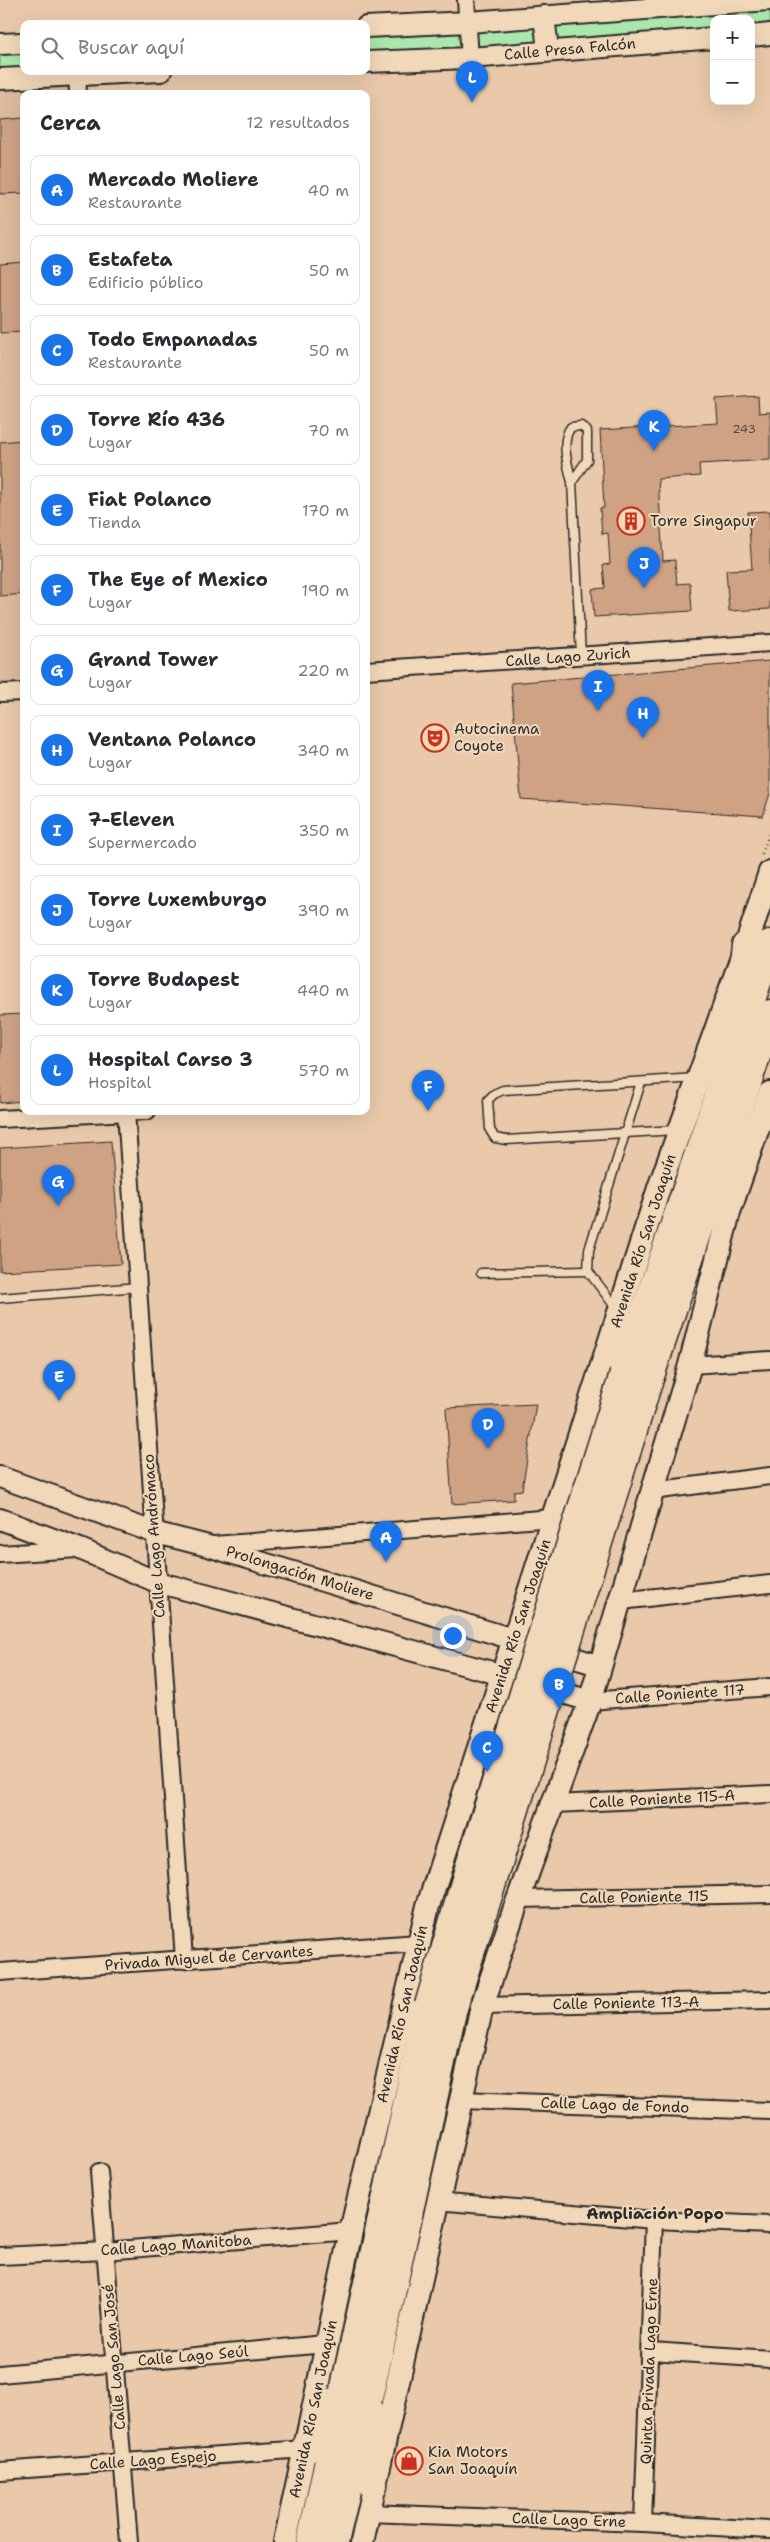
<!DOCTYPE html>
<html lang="es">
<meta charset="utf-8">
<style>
:root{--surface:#fff;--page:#f7f7f7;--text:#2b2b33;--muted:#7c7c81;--line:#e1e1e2;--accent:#1a73e8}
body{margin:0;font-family:"Shantell Sans",sans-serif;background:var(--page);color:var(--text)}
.controls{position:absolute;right:15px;top:15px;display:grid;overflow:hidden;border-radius:10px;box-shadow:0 5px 20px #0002}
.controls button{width:45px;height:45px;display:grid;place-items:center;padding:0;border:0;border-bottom:1px solid var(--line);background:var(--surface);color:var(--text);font:25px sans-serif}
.you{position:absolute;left:452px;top:1635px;width:18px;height:18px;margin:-12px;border:4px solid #fff;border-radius:50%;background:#1a73e8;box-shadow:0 0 0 8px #1a73e833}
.badge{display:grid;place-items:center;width:32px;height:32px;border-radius:50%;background:var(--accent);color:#fff;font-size:16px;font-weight:700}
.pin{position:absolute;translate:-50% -41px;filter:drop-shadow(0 1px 2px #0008)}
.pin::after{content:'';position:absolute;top:26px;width:18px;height:15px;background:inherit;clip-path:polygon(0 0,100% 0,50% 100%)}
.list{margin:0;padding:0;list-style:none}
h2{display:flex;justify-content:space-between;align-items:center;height:65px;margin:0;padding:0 20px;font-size:21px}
h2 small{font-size:16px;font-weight:400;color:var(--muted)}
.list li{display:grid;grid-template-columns:32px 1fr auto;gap:15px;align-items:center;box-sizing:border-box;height:70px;margin:0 10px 10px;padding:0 10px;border:1px solid var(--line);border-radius:10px}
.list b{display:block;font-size:19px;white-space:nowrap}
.list p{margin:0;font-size:16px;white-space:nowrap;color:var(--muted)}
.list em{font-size:16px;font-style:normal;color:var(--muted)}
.icon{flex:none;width:28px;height:28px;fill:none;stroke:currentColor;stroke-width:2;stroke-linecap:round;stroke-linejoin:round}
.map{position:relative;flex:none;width:770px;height:2542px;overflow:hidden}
.search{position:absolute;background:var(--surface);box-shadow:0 5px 20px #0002;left:20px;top:20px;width:350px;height:55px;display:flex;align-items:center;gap:12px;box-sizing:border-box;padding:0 18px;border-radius:10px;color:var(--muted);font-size:19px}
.panel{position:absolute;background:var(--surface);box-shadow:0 5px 20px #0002;left:20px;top:90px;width:350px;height:1025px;border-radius:10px}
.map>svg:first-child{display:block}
.built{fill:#ddba9d}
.green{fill:#abe7ad;stroke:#6b896c}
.building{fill:#cfa284;stroke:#2b2b2b}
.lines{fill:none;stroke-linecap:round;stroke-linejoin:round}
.service-casing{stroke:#2b2b2b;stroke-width:11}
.minor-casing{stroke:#2b2b2b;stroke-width:20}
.tertiary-casing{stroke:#2b2b2b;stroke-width:24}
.secondary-casing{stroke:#2b2b2b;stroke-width:26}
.motorway-casing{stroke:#2b2b2b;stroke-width:31}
.path{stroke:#2b2b2b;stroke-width:3;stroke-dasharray:1 4;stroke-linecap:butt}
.service{stroke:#f1d8b9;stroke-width:8}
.minor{stroke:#f1d8b9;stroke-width:16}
.tertiary{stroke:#f1d8b9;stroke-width:20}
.secondary{stroke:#f1d8b9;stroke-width:22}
.motorway{stroke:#f1d8b9;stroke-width:28}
.motorway-bridge-casing{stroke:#2b2b2b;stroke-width:31;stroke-linecap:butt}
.motorway-bridge{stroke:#f1d8b9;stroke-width:28}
.labels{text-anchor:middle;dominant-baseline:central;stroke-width:4;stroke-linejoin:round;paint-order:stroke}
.number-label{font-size:12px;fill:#544941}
.street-label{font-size:15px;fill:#2b2b2b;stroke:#f1d8b9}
.poi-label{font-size:15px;fill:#2b2b2b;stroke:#f1d8b9;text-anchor:start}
.neighbourhood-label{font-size:16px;font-weight:bold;fill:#2b2b2b;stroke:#f1d8b9}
</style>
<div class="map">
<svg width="770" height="2542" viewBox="0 0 770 2542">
<rect width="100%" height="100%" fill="#e9c9aa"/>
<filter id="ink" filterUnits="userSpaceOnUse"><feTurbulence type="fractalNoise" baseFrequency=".02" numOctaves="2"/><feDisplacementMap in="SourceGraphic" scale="10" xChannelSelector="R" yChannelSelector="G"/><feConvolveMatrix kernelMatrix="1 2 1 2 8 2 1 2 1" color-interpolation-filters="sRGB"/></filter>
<g filter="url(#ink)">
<polygon class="built" points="70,81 70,94 24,94 24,689 0,690 0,86"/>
<g class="green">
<polygon points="770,10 770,30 751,32 751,19 714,19 714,35 476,56 474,29"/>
<polygon points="464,30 466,58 366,62 366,35"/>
<polygon points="24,54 24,71 0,79 0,55"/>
</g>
<g class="building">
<polygon points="24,118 24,193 0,194 0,120"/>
<polygon points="24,262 24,332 0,333 0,264"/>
<polygon points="758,396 759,413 770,412 770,460 699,464 700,476 658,479 663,561 675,560 677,584 690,583 692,611 594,617 592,589 605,588 603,565 610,564 608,533 602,534 600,508 604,508 600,430 718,423 716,399"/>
<polygon points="24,440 24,594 0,596 0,442"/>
<polygon points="770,511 770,609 729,611 726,570 752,569 748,512"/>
<polygon points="770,661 770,793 763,816 521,799 511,683"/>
<polygon points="24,1014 24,1101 0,1103 0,1015"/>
<polygon points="111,1141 121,1264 0,1271 0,1148"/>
<polygon points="536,1404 522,1490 514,1491 514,1500 452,1504 446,1408"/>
</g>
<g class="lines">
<g class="service-casing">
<g id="service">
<path d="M572 482 587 460V431L581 426 571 427C560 441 568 466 572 482L581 656"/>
<polyline points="676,1130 506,1140 495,1138 490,1130 488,1100 494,1094 503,1090 697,1078"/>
<polyline points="481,1273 588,1271"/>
<polyline points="0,1298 139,1287"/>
<polyline points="617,1309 588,1271 589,1250 641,1082"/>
</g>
</g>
<g class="minor-casing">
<g id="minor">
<polyline points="466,0 470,58"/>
<polyline points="77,71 78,94"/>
<polyline points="366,670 770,643"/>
<polyline points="0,693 24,692"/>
<polyline points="126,1111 184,1960"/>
<polyline points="0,1119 147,1111"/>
<polyline points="690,1365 770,1360"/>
<polyline points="652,1491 770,1476"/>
<polyline points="214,1545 553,1518"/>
<polyline points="0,1554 78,1549"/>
<polyline points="621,1601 770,1584"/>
<polyline points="590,1701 770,1687"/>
<polyline points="554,1804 770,1794"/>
<polyline points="518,1899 770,1894"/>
<polyline points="0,1972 419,1943"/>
<polyline points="482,2006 770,2000"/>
<polyline points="461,2100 770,2111"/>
<polyline points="99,2172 129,2542"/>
<polyline points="437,2201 654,2220 770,2225"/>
<polyline points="0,2256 105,2251 351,2231"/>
<polyline points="651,2351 770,2359"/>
<polyline points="0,2374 325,2344"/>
<polyline points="0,2471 305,2449"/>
<polyline points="367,2513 643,2523 770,2530"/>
<polyline points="643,2523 654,2220"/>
</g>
</g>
<g class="tertiary-casing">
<g id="tertiary">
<polyline points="544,16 548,50"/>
<polyline points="366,27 468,22 770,0"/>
<polyline points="751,36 770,34"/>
<polyline points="0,44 24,43"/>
<polyline points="366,62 470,58 714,38"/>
<polyline points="0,79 161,71"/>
<polyline points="0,1477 153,1532 208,1546 601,1666"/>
<polyline points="0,1519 80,1549 157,1582 503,1675 590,1701"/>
</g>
</g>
<g class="secondary-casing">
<g id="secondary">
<polyline points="285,2542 351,2231 428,1906 659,1188 746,946 770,872"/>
<polyline points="362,2542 482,2006 515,1908 590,1701 690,1365 729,1212 770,1093"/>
</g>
</g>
<g class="motorway-casing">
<g id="motorway">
<polyline points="740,994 746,946"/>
<polyline points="624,1374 770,944"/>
<polyline points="648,1382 770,1014"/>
<polyline points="305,2449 334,2403"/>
<polyline points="373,2486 375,2417"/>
<polyline points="311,2542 429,2005"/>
<polyline points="334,2542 377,2359 452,2011"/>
</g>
</g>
<polyline class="path" points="762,854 770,832"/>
<use href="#service" class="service"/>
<use href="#minor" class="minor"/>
<use href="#tertiary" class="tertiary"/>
<use href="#secondary" class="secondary"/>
<use href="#motorway" class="motorway"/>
<g class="motorway-bridge-casing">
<g id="motorway-bridge">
<polyline points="429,2005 469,1869 624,1374"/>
<polyline points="452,2011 648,1382"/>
</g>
</g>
<use href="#motorway-bridge" class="motorway-bridge"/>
</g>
</g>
<defs>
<g id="building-ring" transform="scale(1.4375)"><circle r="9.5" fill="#f1d8b9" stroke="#c8321e" stroke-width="1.5"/><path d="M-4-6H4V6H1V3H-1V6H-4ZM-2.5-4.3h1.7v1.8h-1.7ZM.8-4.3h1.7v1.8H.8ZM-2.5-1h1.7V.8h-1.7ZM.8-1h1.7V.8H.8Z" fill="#c8321e"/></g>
<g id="theatre-ring" transform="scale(1.4375)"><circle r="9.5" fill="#f1d8b9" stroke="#c8321e" stroke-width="1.5"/><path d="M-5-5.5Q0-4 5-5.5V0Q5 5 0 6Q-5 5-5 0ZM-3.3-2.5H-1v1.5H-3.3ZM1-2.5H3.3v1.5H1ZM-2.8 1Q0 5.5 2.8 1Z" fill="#c8321e"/></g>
<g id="shop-ring" transform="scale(1.4375)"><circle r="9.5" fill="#f1d8b9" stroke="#c8321e" stroke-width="1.5"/><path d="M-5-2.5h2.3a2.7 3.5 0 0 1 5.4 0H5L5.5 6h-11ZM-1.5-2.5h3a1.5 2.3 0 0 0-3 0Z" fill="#c8321e"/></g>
</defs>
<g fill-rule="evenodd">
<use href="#building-ring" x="631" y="521"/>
<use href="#theatre-ring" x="435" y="738"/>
<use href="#shop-ring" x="409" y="2461"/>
</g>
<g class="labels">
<g class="number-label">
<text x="744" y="429">243</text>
</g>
<g class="street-label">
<text transform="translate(570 49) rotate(-5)">Calle Presa Falcón</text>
<text transform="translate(568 657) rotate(-4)">Calle Lago Zurich</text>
<text transform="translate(643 1241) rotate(-72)">Avenida Río San Joaquín</text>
<text transform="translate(154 1536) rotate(-94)">Calle Lago Andrómaco</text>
<text transform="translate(300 1573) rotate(17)">Prolongación Moliere</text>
<text transform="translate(518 1626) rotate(-72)">Avenida Río San Joaquín</text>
<text transform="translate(680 1694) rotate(-4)">Calle Poniente 117</text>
<text transform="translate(662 1799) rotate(-3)">Calle Poniente 115-A</text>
<text transform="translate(644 1897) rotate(-1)">Calle Poniente 115</text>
<text transform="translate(209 1958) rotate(-4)">Privada Miguel de Cervantes</text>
<text transform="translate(626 2003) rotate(-1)">Calle Poniente 113-A</text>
<text transform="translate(402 2014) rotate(-77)">Avenida Río San Joaquín</text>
<text transform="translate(615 2105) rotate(2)">Calle Lago de Fondo</text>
<text transform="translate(176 2245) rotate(-4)">Calle Lago Manitoba</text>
<text transform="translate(193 2356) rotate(-5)">Calle Lago Seúl</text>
<text transform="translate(114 2357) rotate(-95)">Calle Lago San José</text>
<text transform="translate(649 2371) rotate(-88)">Quinta Privada Lago Erne</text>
<text transform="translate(313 2409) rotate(-78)">Avenida Río San Joaquín</text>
<text transform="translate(153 2460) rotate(-4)">Calle Lago Espejo</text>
<text transform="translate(569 2520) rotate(2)">Calle Lago Erne</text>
</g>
<g class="poi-label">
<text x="650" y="521">Torre Singapur</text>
<text x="454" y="729">Autocinema<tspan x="454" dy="17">Coyote</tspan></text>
<text x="428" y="2452">Kia Motors<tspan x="428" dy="17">San Joaquín</tspan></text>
</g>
<g class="neighbourhood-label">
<text x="655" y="2213">Ampliación Popo</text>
</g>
</g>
</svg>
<div class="controls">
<button>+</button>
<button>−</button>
</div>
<div class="you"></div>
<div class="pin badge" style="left:386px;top:1562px">A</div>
<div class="pin badge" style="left:559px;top:1709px">B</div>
<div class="pin badge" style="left:487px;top:1772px">C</div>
<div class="pin badge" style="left:488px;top:1449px">D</div>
<div class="pin badge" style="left:59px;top:1401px">E</div>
<div class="pin badge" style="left:428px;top:1111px">F</div>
<div class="pin badge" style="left:58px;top:1206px">G</div>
<div class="pin badge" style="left:643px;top:738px">H</div>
<div class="pin badge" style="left:598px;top:711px">I</div>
<div class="pin badge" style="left:644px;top:588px">J</div>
<div class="pin badge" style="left:654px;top:451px">K</div>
<div class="pin badge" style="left:472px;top:102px">L</div>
<div class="search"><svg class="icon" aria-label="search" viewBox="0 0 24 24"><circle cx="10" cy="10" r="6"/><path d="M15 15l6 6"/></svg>Buscar aquí</div>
<section class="panel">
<h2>Cerca<small>12 resultados</small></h2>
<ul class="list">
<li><span class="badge">A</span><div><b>Mercado Moliere</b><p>Restaurante</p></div><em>40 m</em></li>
<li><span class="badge">B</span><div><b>Estafeta</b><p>Edificio público</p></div><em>50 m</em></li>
<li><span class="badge">C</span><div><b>Todo Empanadas</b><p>Restaurante</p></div><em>50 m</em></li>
<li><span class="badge">D</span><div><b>Torre Río 436</b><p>Lugar</p></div><em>70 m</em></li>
<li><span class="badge">E</span><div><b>Fiat Polanco</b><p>Tienda</p></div><em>170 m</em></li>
<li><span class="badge">F</span><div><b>The Eye of Mexico</b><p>Lugar</p></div><em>190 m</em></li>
<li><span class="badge">G</span><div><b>Grand Tower</b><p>Lugar</p></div><em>220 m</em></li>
<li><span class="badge">H</span><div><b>Ventana Polanco</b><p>Lugar</p></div><em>340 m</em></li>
<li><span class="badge">I</span><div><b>7-Eleven</b><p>Supermercado</p></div><em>350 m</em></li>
<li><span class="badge">J</span><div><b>Torre Luxemburgo</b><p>Lugar</p></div><em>390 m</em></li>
<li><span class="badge">K</span><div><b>Torre Budapest</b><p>Lugar</p></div><em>440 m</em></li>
<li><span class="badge">L</span><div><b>Hospital Carso 3</b><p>Hospital</p></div><em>570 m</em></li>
</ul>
</section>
</div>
